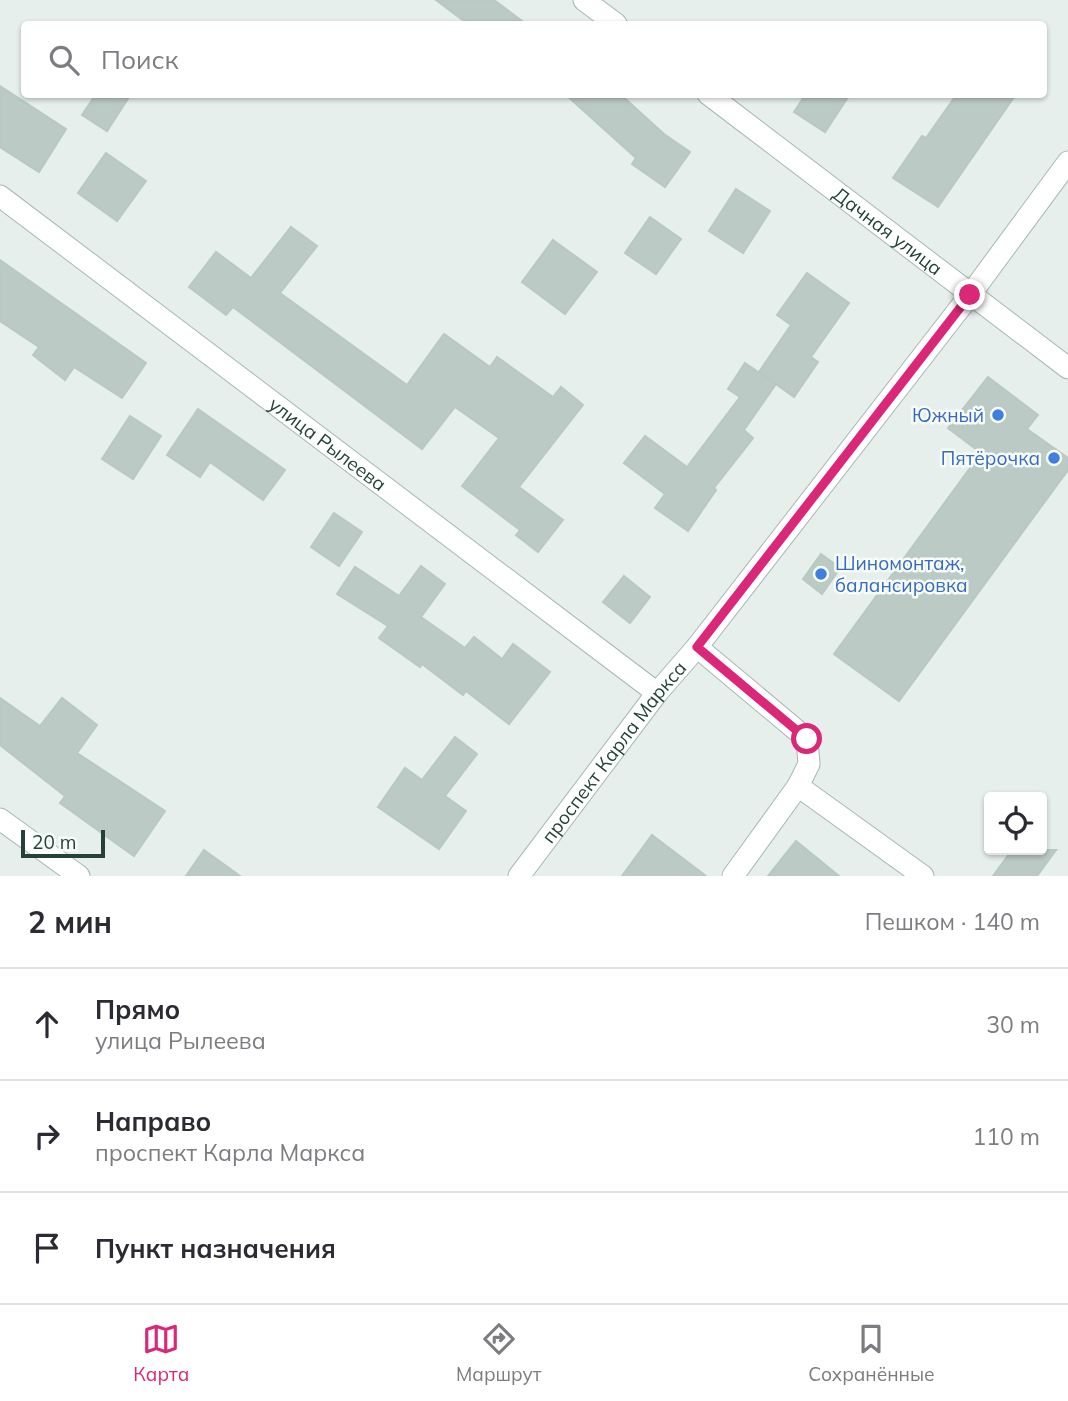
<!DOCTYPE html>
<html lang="ru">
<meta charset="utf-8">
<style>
:root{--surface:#fff;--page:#f7f7f7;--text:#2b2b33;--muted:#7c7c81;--line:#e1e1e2;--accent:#db2777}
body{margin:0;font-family:Mulish,sans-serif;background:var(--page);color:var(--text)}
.controls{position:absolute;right:21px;bottom:21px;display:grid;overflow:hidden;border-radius:7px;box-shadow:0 2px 5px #0004}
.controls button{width:63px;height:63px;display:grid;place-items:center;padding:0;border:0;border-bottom:2px solid var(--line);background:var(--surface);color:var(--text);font:35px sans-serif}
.scale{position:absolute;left:21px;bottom:18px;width:84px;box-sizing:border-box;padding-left:7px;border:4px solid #24423a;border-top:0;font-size:19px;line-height:24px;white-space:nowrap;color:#24423a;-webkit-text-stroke:5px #f7fbf9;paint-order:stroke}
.stop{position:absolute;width:21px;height:21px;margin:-16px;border:5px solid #db2777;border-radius:50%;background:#fff}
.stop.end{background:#db2777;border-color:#fff;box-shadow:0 2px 7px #0008}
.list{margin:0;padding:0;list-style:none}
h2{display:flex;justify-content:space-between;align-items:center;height:91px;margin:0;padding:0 28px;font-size:30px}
h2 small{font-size:23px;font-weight:400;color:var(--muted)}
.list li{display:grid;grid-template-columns:46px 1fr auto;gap:21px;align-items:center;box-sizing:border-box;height:112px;padding:0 28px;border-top:2px solid var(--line)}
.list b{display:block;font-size:26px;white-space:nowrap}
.list p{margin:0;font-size:23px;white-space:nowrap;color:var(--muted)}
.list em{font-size:23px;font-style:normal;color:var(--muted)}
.icon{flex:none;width:38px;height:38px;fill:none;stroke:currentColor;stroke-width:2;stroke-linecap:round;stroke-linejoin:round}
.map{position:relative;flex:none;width:1068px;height:876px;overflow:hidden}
.search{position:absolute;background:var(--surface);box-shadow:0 2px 5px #0004;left:21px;right:21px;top:21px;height:77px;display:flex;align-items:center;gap:18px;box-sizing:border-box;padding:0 24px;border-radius:7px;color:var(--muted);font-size:26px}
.sheet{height:427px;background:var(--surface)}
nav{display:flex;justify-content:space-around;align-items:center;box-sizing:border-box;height:98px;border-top:2px solid var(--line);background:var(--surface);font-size:19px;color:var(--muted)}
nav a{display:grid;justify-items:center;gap:4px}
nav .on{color:var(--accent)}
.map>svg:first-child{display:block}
.building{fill:#bbcac4;stroke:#b8c9c2;stroke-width:2}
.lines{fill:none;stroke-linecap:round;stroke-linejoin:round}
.minor-casing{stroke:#a8b8b2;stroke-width:23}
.minor{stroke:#fff;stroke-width:21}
.route{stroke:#db2777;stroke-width:9}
.shop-dot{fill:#3f7fe0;stroke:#f7fbf9;stroke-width:2.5}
.labels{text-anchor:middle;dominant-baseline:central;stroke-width:5;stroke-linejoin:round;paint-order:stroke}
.street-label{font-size:19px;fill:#24423a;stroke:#f7fbf9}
.shop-label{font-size:19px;fill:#366cbe;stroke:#f7fbf9;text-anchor:end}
</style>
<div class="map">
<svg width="1068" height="876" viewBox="0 0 1068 876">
<rect width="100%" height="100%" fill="#e6efeb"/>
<g class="building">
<polygon points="436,0 494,0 526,24 468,24"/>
<polygon points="0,86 66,129 39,172 0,147"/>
<polygon points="96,94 131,94 107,131 82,115"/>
<polygon points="565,94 620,94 664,134 690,152 665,187 632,164 636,158"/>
<polygon points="806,94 850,94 825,132 794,112"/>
<polygon points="957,94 1016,94 938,207 893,178 922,136 926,138"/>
<polygon points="106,153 146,181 117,221 78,193"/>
<polygon points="736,189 770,211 743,253 709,231"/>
<polygon points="650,217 681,239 656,274 625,253"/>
<polygon points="291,227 317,246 280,293 407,385 444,334 490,367 497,357 553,397 561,387 583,405 519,487 563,520 538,552 516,535 520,530 462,486 499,438 455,407 422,449 233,307 226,315 189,287 216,252 251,278"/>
<polygon points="553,240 597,272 565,314 522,282"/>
<polygon points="0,260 146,363 122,398 74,367 65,380 33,355 39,347 0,321"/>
<polygon points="807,273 849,303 811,357 818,362 794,397 759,372 791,325 777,315"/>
<polygon points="745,363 776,384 744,430 753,438 714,488 716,490 688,531 655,508 665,494 624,463 645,436 687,467 740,397 728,389"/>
<polygon points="988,377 1038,415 1027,429 1068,458 1068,470 899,701 834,654 981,453 948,428"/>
<polygon points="198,409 285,470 263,500 210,462 200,477 167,455"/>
<polygon points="130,416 161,436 133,479 102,459"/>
<polygon points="334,513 362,532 339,566 311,547"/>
<polygon points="821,554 840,568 822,594 803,579"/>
<polygon points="421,566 445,584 421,617 465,648 474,637 502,659 513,644 550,672 509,724 466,691 463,695 422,664 420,667 379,638 388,626 337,594 355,567 399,596"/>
<polygon points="624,576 650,597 630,623 603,602"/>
<polygon points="0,698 40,726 62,698 97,725 77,753 165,811 134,856 60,803 65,796 0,745"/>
<polygon points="455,737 477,754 445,796 466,811 439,849 378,807 405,768 422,780"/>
<polygon points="652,835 706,876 622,876"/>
<polygon points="796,841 839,876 768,876"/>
<polygon points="204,850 240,876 186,876"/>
<polygon points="1012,850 1056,850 1037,876 993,876"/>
</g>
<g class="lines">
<g class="minor-casing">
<g id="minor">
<polyline points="584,0 616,24"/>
<path id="s1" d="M708 94 1068 368"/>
<path id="s2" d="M0 196 657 693"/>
<polyline points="697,647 807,739 809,764 798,786 923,876"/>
<polyline points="0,819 79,876"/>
<path id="s3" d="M519 876 657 693 697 647 970 295 1068 162"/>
<polyline points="733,876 798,786"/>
</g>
</g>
<use href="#minor" class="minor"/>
</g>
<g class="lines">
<polyline class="route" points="807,739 697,647 970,295"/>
</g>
<g class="shop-dot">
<circle cx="998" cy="415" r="7"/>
<circle cx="1054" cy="458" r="7"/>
<circle cx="821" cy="574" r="7"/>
</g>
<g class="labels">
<g class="street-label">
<text stroke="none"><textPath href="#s1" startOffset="226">Дачная улица</textPath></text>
<text stroke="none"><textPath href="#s2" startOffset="411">улица Рылеева</textPath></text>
<text stroke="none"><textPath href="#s3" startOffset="156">проспект Карла Маркса</textPath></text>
</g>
<g class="shop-label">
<text x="984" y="415">Южный</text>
<text x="1040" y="458">Пятёрочка</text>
<text x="835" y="563" text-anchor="start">Шиномонтаж,<tspan x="835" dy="22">балансировка</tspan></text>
</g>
</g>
</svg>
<div class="controls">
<button><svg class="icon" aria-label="locate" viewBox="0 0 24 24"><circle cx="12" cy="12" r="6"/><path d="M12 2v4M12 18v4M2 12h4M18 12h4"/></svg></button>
</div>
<div class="scale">20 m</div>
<div class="stop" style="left:807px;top:739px"></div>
<div class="stop end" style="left:970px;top:295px"></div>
<div class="search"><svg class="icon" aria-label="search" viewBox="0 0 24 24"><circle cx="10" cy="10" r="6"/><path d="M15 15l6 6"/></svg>Поиск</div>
</div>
<section class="sheet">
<h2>2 мин<small>Пешком · 140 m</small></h2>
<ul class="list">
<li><svg class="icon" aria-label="ahead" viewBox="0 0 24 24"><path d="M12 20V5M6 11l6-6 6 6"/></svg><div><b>Прямо</b><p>улица Рылеева</p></div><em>30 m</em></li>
<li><svg class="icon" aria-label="right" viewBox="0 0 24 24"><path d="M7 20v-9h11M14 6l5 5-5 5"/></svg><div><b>Направо</b><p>проспект Карла Маркса</p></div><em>110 m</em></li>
<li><svg class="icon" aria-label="arrive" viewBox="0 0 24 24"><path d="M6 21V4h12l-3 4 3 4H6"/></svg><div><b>Пункт назначения</b></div></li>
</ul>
</section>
<nav>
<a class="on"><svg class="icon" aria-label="map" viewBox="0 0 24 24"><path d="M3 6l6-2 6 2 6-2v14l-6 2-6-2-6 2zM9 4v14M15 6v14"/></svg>Карта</a>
<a><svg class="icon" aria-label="directions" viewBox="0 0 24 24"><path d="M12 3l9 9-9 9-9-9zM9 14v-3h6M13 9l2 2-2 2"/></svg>Маршрут</a>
<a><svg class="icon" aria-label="saved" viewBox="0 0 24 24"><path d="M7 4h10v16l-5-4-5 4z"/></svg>Сохранённые</a>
</nav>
